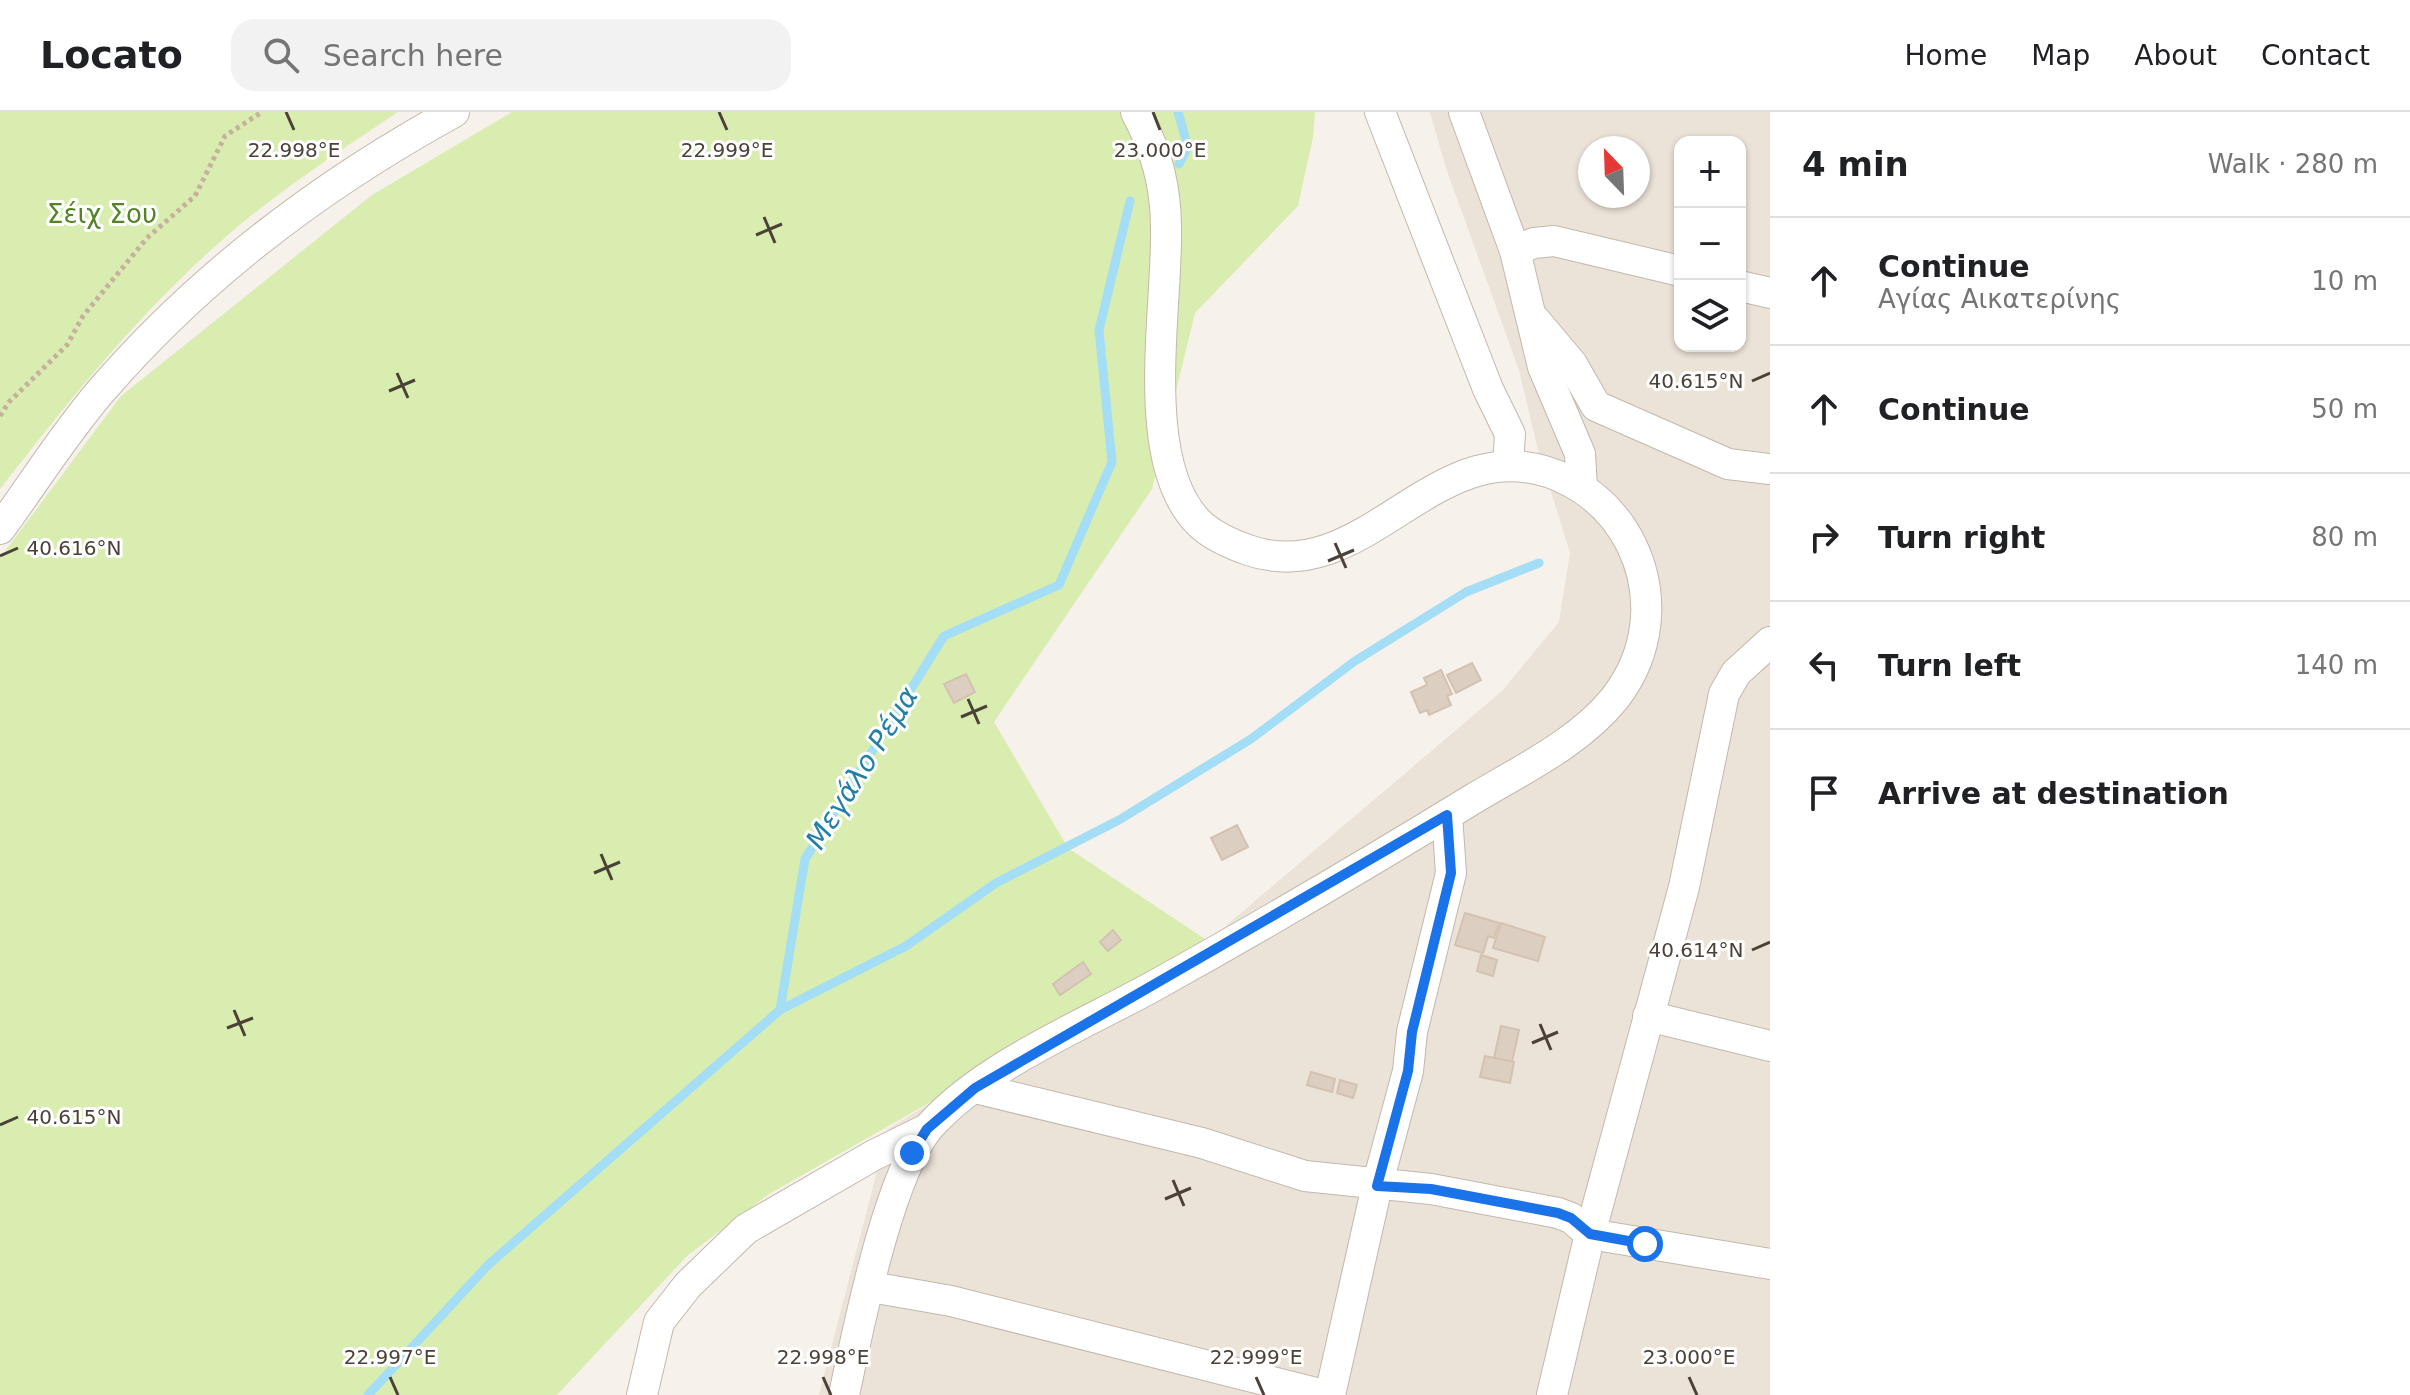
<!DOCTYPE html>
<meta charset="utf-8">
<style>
:root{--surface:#fff;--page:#f2f2f2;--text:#202124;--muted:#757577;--line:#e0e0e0}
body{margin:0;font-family:"DejaVu Sans",sans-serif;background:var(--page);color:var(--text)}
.controls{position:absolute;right:24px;top:24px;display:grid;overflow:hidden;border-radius:16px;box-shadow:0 2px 6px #0004}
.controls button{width:72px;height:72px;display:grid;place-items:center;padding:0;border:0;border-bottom:2px solid var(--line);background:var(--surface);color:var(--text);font:40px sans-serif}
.compass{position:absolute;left:1578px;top:24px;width:72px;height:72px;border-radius:50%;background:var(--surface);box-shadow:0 2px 6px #0004;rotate:337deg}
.stop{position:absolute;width:24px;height:24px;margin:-18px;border:6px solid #1a73e8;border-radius:50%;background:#fff}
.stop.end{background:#1a73e8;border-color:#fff;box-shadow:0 2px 8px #0008}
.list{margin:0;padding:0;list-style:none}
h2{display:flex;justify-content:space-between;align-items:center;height:104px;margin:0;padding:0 32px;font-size:34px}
h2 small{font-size:26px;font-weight:400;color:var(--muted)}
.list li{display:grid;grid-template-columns:52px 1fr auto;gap:24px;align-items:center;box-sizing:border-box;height:128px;padding:0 32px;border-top:2px solid var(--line)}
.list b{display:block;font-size:30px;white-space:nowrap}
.list p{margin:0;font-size:26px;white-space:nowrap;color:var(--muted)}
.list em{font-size:26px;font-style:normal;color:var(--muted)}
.icon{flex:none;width:44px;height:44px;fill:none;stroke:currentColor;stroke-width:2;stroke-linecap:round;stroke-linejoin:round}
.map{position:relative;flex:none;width:1770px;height:1283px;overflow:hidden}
header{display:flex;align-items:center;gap:48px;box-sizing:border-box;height:112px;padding:0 40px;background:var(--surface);border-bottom:2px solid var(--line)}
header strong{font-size:38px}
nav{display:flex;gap:44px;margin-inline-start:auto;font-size:28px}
.search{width:560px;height:72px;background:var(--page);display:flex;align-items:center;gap:20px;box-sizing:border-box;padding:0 28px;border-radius:24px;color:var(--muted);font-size:30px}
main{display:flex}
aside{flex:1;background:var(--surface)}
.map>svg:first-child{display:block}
.residential{fill:#ebe2d8;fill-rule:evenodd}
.green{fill:#d9edb0}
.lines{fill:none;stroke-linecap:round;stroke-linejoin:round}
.stream{stroke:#a3def6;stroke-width:9}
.building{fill:#dccec1;stroke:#d4c2b1;stroke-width:2}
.minor-casing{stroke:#c3b8ac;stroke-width:32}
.path{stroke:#c6b29c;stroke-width:5;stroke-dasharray:4 4;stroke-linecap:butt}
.minor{stroke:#fff;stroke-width:30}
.route{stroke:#1a73e8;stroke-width:10}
.ticks{fill:none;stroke:#4b4137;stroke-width:3}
.labels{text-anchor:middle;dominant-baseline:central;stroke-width:6;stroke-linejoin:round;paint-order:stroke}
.park-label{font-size:26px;fill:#538324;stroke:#fff}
.water-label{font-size:28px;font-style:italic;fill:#237fa7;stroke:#fff}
.ticks-label{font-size:20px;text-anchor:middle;fill:#4b4137;stroke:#fff;stroke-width:6;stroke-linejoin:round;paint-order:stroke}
</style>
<header>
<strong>Locato</strong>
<div class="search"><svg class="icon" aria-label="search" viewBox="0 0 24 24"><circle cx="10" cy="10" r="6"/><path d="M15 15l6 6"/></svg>Search here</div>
<nav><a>Home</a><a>Map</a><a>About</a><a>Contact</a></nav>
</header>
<main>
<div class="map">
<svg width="1770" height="1283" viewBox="0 0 1770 1283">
<rect width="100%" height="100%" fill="#f6f1ea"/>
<path class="residential" d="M1430 0H1770V1283H819L888 1017 950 979 1028 923 1208 829 1502 579 1559 510 1570 441 1537 334 1519 258 1446 56ZM1680 30H1740V234H1680ZM1590 36H1638V84H1590Z"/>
<g class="green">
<path d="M0 0H398C337 41 275 81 220 130 137 203 68 290 0 377Z"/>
<polygon points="512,0 1315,0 1313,25 1298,94 1195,201 1152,377 994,610 1068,736 1208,829 1028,923 950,979 769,1082 687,1144 557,1283 0,1283 0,446 121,284 372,83"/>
</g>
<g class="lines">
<g class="stream">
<polyline points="1178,0 1188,35 1179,52"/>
<polyline points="780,898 906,834 996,771 1119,708 1251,627 1355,549 1466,480 1539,451"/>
<polyline points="368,1283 488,1153 780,898 805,747 944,524 1059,473 1112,350 1099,218 1130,89"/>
</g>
</g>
<g class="building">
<polygon points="1472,551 1481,568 1456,581 1447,563"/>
<polygon points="1441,558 1452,582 1447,584 1451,593 1429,603 1427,598 1420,601 1411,580 1427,573 1424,566"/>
<polygon points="966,562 975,580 954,591 944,572"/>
<polygon points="1237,713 1248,735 1222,748 1211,726"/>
<polygon points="1465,801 1499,811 1494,826 1488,824 1483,841 1455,833"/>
<polygon points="1501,811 1545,825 1538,849 1493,836"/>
<polygon points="1113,818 1121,828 1108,839 1100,830"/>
<polygon points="1481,843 1497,848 1493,864 1477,859"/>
<polygon points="1083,850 1091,862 1060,883 1053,872"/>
<polygon points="1501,914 1519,918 1512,950 1494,946"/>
<polygon points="1485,944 1514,950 1510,971 1480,965"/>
<polygon points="1311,960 1335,967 1332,980 1307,973"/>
<polygon points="1340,968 1357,973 1353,986 1337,981"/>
</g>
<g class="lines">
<g class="minor-casing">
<g id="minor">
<polyline points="1380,0 1488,277 1510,322 1508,354"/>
<polyline points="1464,0 1515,139 1543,255 1580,342 1582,376"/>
<polyline points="1515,139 1534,131 1554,129 1680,159"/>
<polyline points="1740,174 1770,181"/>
<polyline points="1535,208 1572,252 1596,294 1728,352 1770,357"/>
<path d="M0 417C33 372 64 322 101 279 200 164 321 73 454 0"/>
<polyline points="1648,904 1770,934"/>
<polyline points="975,976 1202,1031 1305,1064 1431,1077 1558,1101 1571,1106 1590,1122"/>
<polyline points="1590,1122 1770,1152"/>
<polyline points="871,1175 951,1189 1324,1283"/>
<polyline points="642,1283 659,1210 688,1173 746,1117 874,1043 927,1017"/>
<path d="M844 1283C858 1217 889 1061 930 1014 984 954 1081 914 1152 875 1260 815 1367 752 1473 687 1521 658 1579 631 1615 586 1650 541 1656 483 1631 432 1618 406 1597 384 1571 370 1440 301 1371 481 1248 438 1231 432 1213 424 1200 412 1137 351 1168 197 1166 115 1166 75 1155 35 1136 0"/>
<polyline points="1330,1283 1377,1074 1408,959 1412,920 1451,761 1447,703"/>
<polyline points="1552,1283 1590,1122 1684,775 1724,582 1736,561 1770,530"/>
</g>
</g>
<polyline class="path" points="0,304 9,290 67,233 83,204 147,126 195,84 225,24 262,0"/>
<use href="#minor" class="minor"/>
</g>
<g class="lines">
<polyline class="route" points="912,1041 927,1017 975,976 1447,703 1451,761 1412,920 1408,959 1377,1074 1431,1077 1558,1101 1571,1106 1590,1122 1645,1132"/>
</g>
<path class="ticks" d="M286 0 294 18M719 0 727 18M1153 0 1160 18M764 105 775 131M756 123 782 112M397 261 408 286M1752 269 1770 261M389 279 415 268M1335 431 1346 456M0 444 18 436M1328 449 1354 438M968 587 979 612M961 605 987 594M601 742 612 768M594 761 620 750M1752 838 1770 830M234 898 245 924M1540 912 1551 938M227 916 253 906M1532 931 1558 920M0 1013 18 1005M1173 1068 1184 1094M1165 1087 1191 1076M390 1265 398 1283M823 1265 831 1283M1256 1265 1264 1283M1689 1265 1697 1283"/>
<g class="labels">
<g class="park-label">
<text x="102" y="102">Σέιχ Σου</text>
</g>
<g class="water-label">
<text transform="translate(862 656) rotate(-58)">Μεγάλο Ρέμα</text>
</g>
</g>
<g class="ticks-label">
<text x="294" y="45">22.998°E</text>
<text x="727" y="45">22.999°E</text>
<text x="1160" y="45">23.000°E</text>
<text x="1696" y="276">40.615°N</text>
<text x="74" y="443">40.616°N</text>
<text x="1696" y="845">40.614°N</text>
<text x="74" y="1012">40.615°N</text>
<text x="390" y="1252">22.997°E</text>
<text x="823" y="1252">22.998°E</text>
<text x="1256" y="1252">22.999°E</text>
<text x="1689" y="1252">23.000°E</text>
</g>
</svg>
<div class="controls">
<button>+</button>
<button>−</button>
<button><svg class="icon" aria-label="layers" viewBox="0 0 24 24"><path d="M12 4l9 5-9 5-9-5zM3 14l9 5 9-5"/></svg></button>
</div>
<svg class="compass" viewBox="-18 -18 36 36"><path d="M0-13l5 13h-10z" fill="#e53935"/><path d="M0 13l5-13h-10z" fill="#757577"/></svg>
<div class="stop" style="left:1645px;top:1132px"></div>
<div class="stop end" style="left:912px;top:1041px"></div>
</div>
<aside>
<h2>4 min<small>Walk · 280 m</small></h2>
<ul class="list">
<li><svg class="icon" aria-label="ahead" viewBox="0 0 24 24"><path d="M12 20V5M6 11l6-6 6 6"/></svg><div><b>Continue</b><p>Αγίας Αικατερίνης</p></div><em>10 m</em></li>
<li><svg class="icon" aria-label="ahead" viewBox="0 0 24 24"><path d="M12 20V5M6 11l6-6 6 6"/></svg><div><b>Continue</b></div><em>50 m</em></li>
<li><svg class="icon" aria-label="right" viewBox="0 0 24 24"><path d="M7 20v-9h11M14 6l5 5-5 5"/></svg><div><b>Turn right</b></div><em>80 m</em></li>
<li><svg class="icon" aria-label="left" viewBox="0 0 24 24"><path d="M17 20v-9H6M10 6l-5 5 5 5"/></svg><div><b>Turn left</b></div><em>140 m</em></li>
<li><svg class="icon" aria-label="arrive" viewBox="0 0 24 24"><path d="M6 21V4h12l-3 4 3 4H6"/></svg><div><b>Arrive at destination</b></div></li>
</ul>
</aside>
</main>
